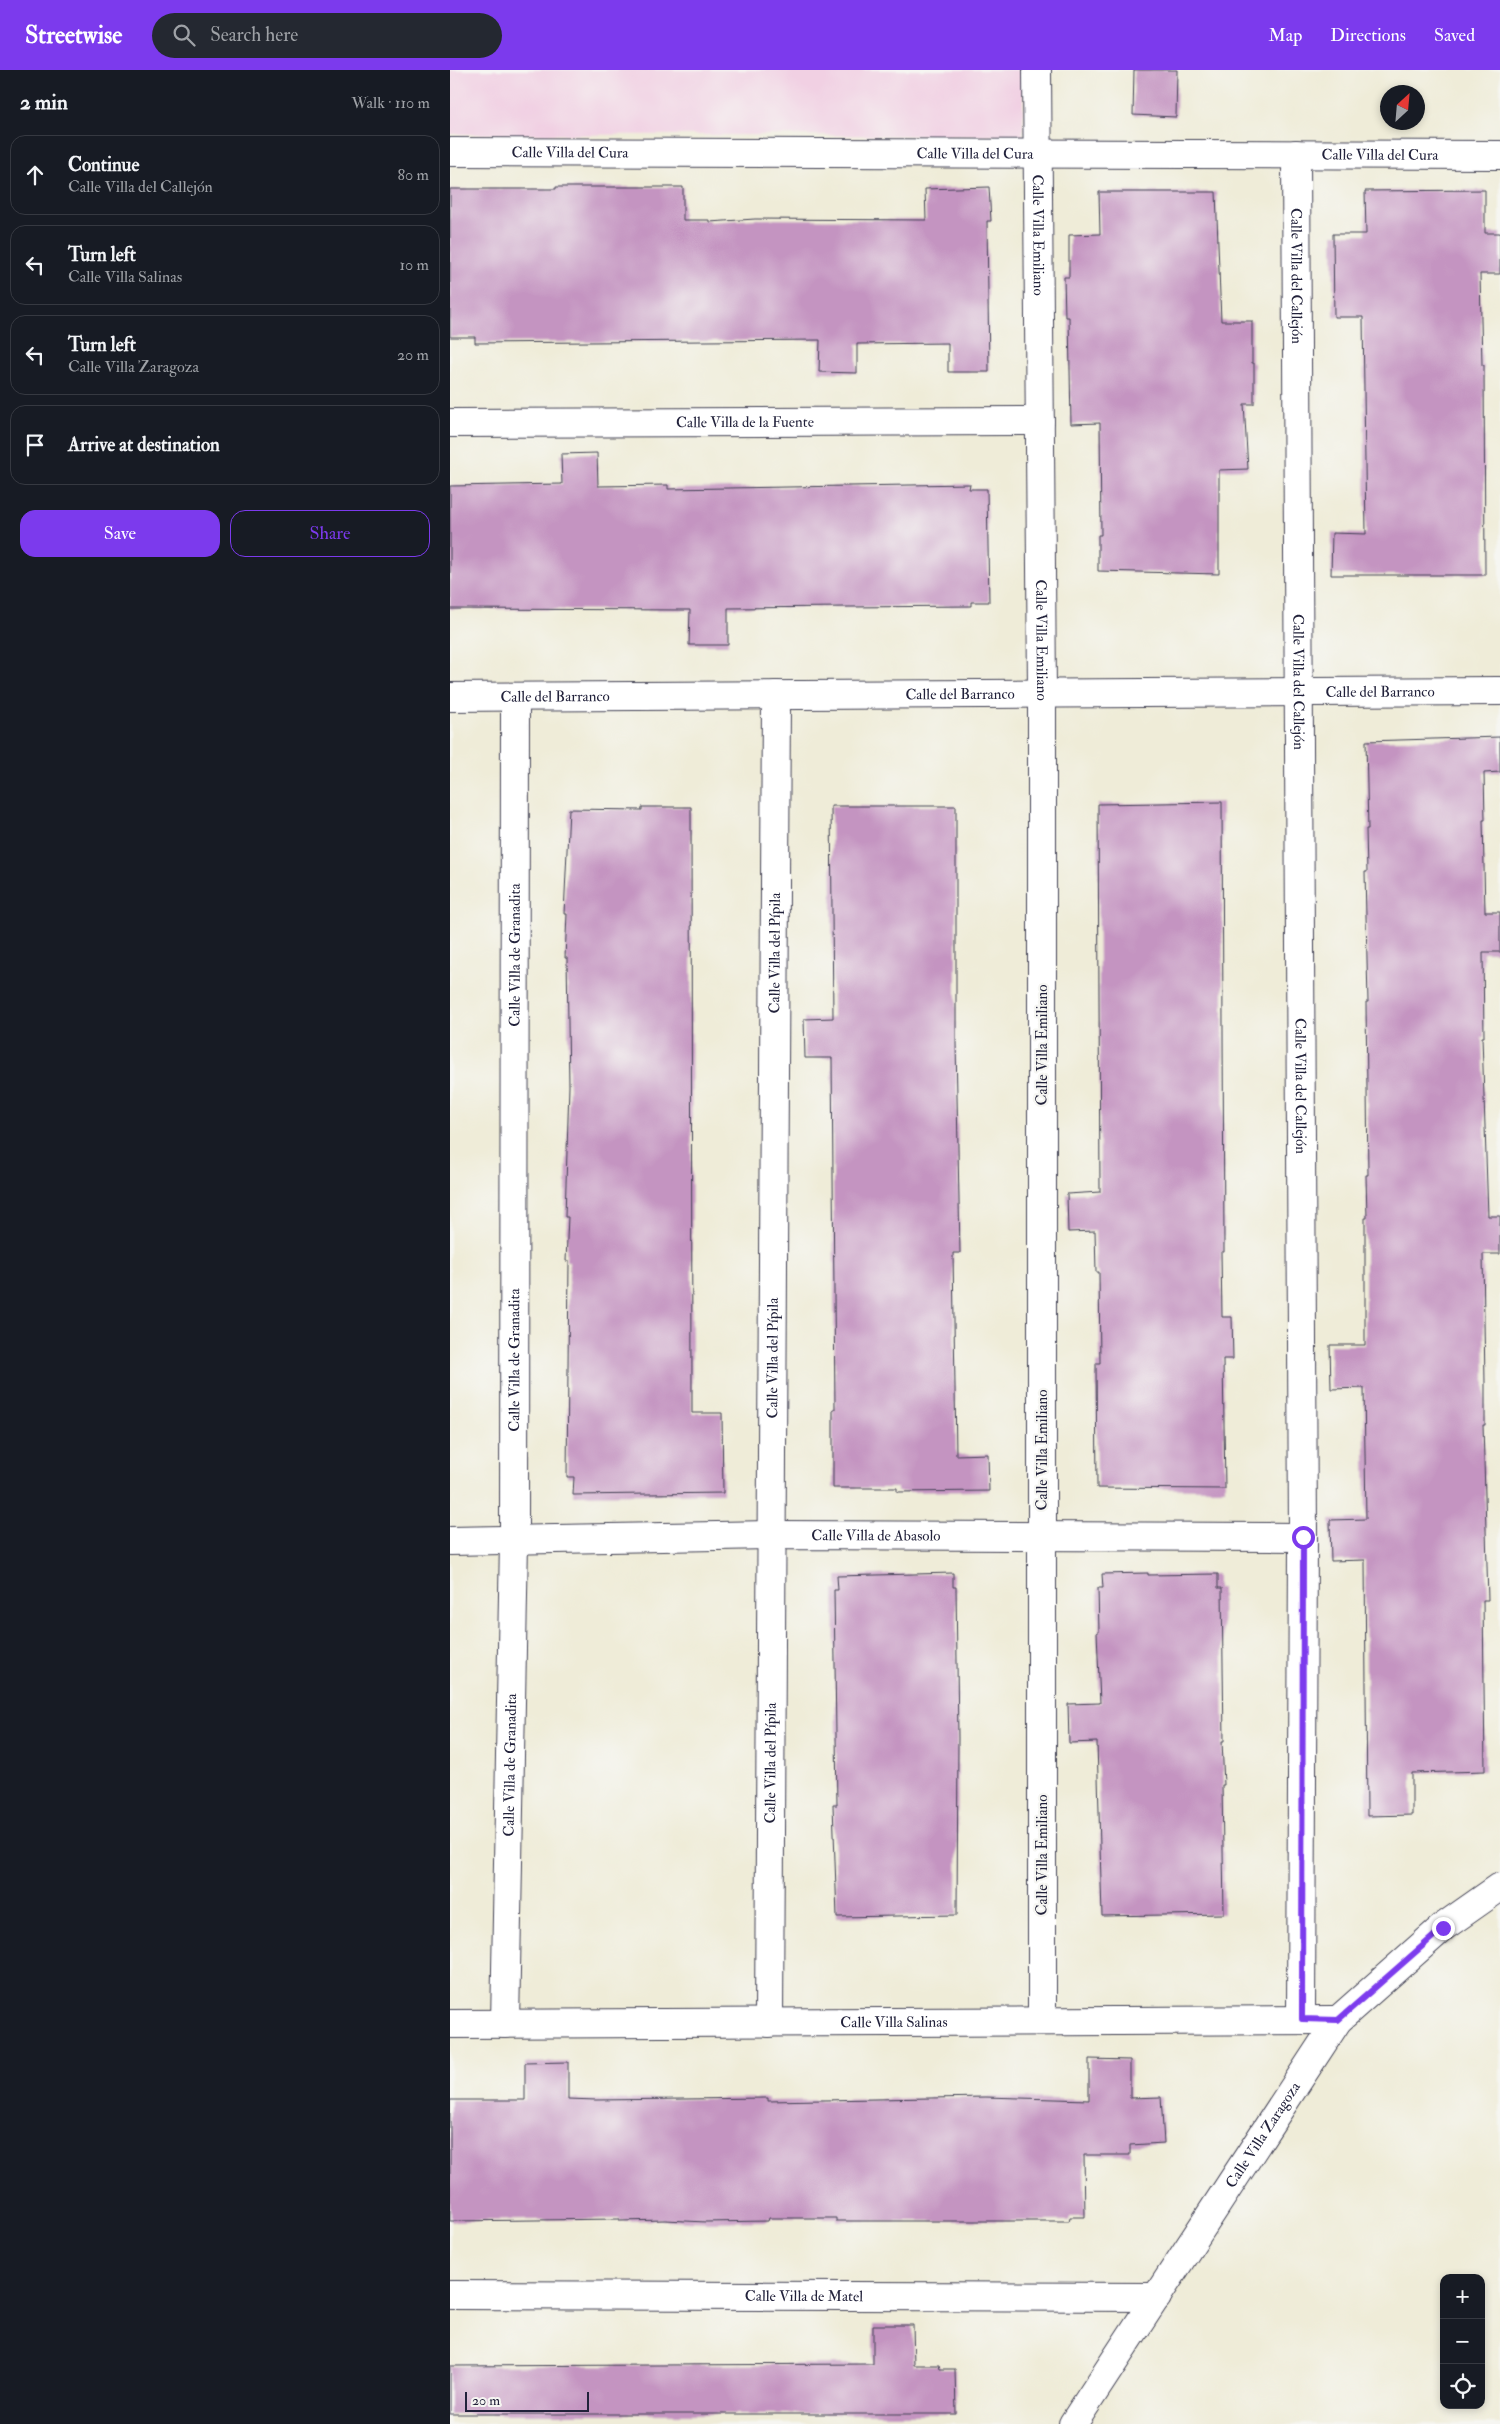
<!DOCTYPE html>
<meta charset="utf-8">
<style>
:root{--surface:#171b24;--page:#242831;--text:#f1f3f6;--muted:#9ea1a6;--line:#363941;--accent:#7c3aed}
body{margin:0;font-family:"IM FELL Double Pica",serif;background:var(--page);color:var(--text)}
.controls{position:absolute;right:15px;bottom:15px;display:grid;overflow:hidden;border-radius:10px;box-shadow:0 2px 8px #0003}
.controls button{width:45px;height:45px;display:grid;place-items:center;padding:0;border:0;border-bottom:1px solid var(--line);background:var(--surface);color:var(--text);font:25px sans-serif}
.compass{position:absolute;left:930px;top:15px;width:45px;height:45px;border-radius:50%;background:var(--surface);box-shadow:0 2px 8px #0003;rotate:26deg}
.scale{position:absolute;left:15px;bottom:12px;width:124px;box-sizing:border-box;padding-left:5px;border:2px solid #22223b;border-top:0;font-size:14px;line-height:18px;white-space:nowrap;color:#22223b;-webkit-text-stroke:4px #f6f6f2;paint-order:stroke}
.stop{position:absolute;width:15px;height:15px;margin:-11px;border:4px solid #7c3aed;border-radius:50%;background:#fff}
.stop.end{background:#7c3aed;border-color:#fff;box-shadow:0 1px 5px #0008}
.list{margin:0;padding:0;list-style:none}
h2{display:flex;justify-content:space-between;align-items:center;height:65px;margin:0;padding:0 20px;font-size:21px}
h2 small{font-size:16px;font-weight:400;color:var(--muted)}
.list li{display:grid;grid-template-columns:32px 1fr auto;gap:15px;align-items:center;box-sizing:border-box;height:80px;margin:0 10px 10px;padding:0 10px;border:1px solid var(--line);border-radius:15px}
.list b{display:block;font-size:19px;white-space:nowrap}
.list p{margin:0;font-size:16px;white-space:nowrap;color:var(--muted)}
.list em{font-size:16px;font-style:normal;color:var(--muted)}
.actions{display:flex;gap:10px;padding:15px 20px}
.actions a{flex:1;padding:11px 0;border:1px solid var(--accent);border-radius:15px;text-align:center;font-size:18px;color:var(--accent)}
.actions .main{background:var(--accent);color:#fff}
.icon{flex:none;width:28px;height:28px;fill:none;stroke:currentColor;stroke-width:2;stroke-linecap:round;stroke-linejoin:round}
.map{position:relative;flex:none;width:1050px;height:2354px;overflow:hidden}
header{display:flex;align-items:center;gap:30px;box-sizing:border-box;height:70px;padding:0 25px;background:var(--accent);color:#fff}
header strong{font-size:24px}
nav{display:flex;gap:28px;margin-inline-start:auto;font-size:18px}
.search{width:350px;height:45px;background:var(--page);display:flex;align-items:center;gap:12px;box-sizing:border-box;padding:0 18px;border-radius:28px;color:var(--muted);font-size:19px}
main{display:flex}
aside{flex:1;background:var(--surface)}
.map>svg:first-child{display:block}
.built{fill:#f1d0e3}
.building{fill:#c494c1}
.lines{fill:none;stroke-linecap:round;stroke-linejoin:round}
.minor-casing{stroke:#414053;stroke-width:30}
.minor{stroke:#fff;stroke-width:28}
.route{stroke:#7c3aed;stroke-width:6}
.labels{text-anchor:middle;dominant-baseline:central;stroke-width:4.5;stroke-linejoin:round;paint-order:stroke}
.street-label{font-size:15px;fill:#22223b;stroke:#f6f6f2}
</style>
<header>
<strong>Streetwise</strong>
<div class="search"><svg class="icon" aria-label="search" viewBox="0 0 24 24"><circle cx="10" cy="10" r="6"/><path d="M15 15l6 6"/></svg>Search here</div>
<nav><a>Map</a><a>Directions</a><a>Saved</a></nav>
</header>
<main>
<aside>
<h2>2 min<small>Walk · 110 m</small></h2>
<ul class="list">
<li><svg class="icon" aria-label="ahead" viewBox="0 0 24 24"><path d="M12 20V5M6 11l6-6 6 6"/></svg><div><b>Continue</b><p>Calle Villa del Callejón</p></div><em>80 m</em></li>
<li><svg class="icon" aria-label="left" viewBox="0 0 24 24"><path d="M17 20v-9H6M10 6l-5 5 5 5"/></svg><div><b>Turn left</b><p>Calle Villa Salinas</p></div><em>10 m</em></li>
<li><svg class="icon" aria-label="left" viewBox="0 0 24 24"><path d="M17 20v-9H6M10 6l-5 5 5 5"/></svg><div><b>Turn left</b><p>Calle Villa Zaragoza</p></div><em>20 m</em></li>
<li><svg class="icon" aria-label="arrive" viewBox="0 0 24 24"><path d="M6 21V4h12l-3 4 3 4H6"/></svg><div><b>Arrive at destination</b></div></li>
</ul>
<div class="actions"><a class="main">Save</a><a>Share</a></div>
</aside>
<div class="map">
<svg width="1050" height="2354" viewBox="0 0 1050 2354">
<rect width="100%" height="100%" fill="#f6f6f2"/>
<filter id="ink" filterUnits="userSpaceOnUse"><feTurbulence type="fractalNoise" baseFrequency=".02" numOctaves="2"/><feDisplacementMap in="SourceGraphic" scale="10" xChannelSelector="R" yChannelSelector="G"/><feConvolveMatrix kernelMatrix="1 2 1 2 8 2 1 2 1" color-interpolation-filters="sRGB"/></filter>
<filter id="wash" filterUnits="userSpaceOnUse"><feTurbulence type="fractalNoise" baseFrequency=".0096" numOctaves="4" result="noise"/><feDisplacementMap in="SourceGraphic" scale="20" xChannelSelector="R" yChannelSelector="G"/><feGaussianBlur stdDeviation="1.12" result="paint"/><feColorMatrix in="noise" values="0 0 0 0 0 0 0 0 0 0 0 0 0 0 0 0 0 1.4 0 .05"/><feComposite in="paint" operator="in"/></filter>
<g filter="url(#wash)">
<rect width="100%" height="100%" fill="#efecd8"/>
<polygon class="built" points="0,0 573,0 573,66 0,64"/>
<g id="blocks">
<g class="building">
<polygon points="684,0 727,0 726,47 683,45"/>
<polygon points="106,117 233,117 233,150 259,150 259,152 305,149 476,150 475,119 539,117 541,151 537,151 539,302 498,302 498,273 407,274 407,303 369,302 370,270 25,273 25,267 0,267 0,119 106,119"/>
<polygon points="1035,120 1035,163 1050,163 1050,204 1030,204 1032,295 1034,295 1035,505 881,505 882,463 916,464 913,247 884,247 883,164 916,164 915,121"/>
<polygon points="649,122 766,122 771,251 802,251 802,293 804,293 804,334 794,334 798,399 769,400 769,504 648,501 648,465 651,465 650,353 621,354 619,247 615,247 614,207 619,207 619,165 650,164"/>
<polygon points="147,383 148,416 218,415 218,419 520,414 519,419 537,419 539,532 521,532 521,536 278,538 278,575 239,575 240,540 0,539 0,416 112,414 111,384"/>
<polygon points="1050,667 1050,702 1034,703 1035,750 1033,750 1035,842 1050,842 1050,882 1033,882 1034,967 1032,967 1038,1146 1050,1146 1050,1184 1033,1184 1035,1314 1035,1355 1033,1355 1038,1530 1033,1530 1035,1701 962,1703 962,1745 917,1746 915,1490 881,1491 880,1450 916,1449 914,1318 881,1319 880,1275 915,1275 915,1148 917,1148 916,1105 918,1105 916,932 918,932 915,802 917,802 916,759 918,759 916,671"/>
<polygon points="772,732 774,1182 771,1182 772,1247 782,1247 783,1289 773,1289 775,1419 647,1418 646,1293 650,1293 649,1202 646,1202 645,1161 618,1162 617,1124 650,1122 648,734"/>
<polygon points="381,736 506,736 506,974 510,1183 503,1183 506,1385 538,1384 539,1421 447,1422 447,1418 383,1418 383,1339 385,1339 382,988 355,988 354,949 383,948"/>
<polygon points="192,737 241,737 242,1343 272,1343 273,1423 123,1425 124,1407 117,1407 119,1191 116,1191 118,1147 115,1147 119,1016 117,888 115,888 117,844 114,844 119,739 192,740"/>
<polygon points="503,1503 503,1517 506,1517 508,1668 507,1845 387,1847 383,1735 387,1735 384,1520 388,1520 387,1506"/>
<polygon points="698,1503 698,1505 768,1504 768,1518 772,1518 774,1671 772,1671 774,1715 772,1715 774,1844 652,1846 647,1672 619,1673 618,1634 650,1633 647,1562 649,1562 648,1518 653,1518 652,1504"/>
<polygon points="639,1989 680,1990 680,2028 711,2027 714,2073 680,2075 680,2085 634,2085 635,2147 620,2147 619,2151 386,2151 386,2148 319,2148 318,2151 256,2152 215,2150 170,2151 170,2149 0,2151 0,2030 75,2030 75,1993 118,1992 118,2029 146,2030 318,2028 318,2031 535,2027 639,2030"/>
<polygon points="423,2255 463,2255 464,2295 489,2295 490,2299 505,2299 506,2344 0,2344 0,2296 423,2294"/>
</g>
</g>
</g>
<g filter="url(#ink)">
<use href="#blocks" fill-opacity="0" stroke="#414053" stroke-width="1"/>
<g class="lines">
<g class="minor-casing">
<g id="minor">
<path id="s1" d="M587 0 592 622V1951"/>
<path id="s2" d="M0 82 1050 85"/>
<path id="s3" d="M846 84 853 1467 851 1949"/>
<path id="s4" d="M0 353 590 351"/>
<path id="s5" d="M0 627 1050 621"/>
<path id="s6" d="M0 1471 322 1465 853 1467"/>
<path id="s7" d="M319 1953 326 625"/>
<path id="s8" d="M0 1954 888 1950"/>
<path id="s9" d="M55 1954 64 1471 65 627"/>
<path id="s10" d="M0 2225 707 2227"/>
<path id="s11" d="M623 2354 888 1950 993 1857 1050 1817"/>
</g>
</g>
<use href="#minor" class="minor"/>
</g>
</g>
<g class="lines" filter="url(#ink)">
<polyline class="route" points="853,1467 852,1949 888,1950 993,1858"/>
</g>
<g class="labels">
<g class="street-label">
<text stroke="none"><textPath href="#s2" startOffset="120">Calle Villa del Cura</textPath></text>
<text stroke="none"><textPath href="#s2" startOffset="525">Calle Villa del Cura</textPath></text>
<text stroke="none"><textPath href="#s2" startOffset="930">Calle Villa del Cura</textPath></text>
<text stroke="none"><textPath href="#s1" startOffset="165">Calle Villa Emiliano</textPath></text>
<text stroke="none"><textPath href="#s3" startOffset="122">Calle Villa del Callejón</textPath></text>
<text stroke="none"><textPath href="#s4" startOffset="295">Calle Villa de la Fuente</textPath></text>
<text stroke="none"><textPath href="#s1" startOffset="570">Calle Villa Emiliano</textPath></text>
<text stroke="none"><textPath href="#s3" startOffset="528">Calle Villa del Callejón</textPath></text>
<text stroke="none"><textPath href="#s5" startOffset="930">Calle del Barranco</textPath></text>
<text stroke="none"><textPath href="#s5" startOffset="510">Calle del Barranco</textPath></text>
<text stroke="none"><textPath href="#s5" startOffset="105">Calle del Barranco</textPath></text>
<text stroke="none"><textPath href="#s7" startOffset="1070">Calle Villa del Pípila</textPath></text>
<text stroke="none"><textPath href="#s9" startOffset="1069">Calle Villa de Granadita</textPath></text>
<text transform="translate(592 975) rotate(-90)">Calle Villa Emiliano</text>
<text stroke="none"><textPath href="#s3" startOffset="932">Calle Villa del Callejón</textPath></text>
<text stroke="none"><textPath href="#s7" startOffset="665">Calle Villa del Pípila</textPath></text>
<text stroke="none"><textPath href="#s9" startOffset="664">Calle Villa de Granadita</textPath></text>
<text transform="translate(592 1380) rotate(-90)">Calle Villa Emiliano</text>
<text stroke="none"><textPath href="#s6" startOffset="426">Calle Villa de Abasolo</textPath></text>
<text stroke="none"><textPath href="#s7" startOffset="260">Calle Villa del Pípila</textPath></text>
<text stroke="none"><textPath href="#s9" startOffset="259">Calle Villa de Granadita</textPath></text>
<text transform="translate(592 1785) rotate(-90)">Calle Villa Emiliano</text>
<text stroke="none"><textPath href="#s8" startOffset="444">Calle Villa Salinas</textPath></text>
<text stroke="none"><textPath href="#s11" startOffset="346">Calle Villa Zaragoza</textPath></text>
<text stroke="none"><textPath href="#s10" startOffset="354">Calle Villa de Matel</textPath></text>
</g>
</g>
</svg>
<div class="controls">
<button>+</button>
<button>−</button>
<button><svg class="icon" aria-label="locate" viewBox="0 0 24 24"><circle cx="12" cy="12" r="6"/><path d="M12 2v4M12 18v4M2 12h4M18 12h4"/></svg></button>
</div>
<svg class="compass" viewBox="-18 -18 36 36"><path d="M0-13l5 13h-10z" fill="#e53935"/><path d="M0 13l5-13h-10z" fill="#9ea1a6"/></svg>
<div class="scale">20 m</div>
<div class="stop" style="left:853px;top:1467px"></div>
<div class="stop end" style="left:993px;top:1858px"></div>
</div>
</main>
